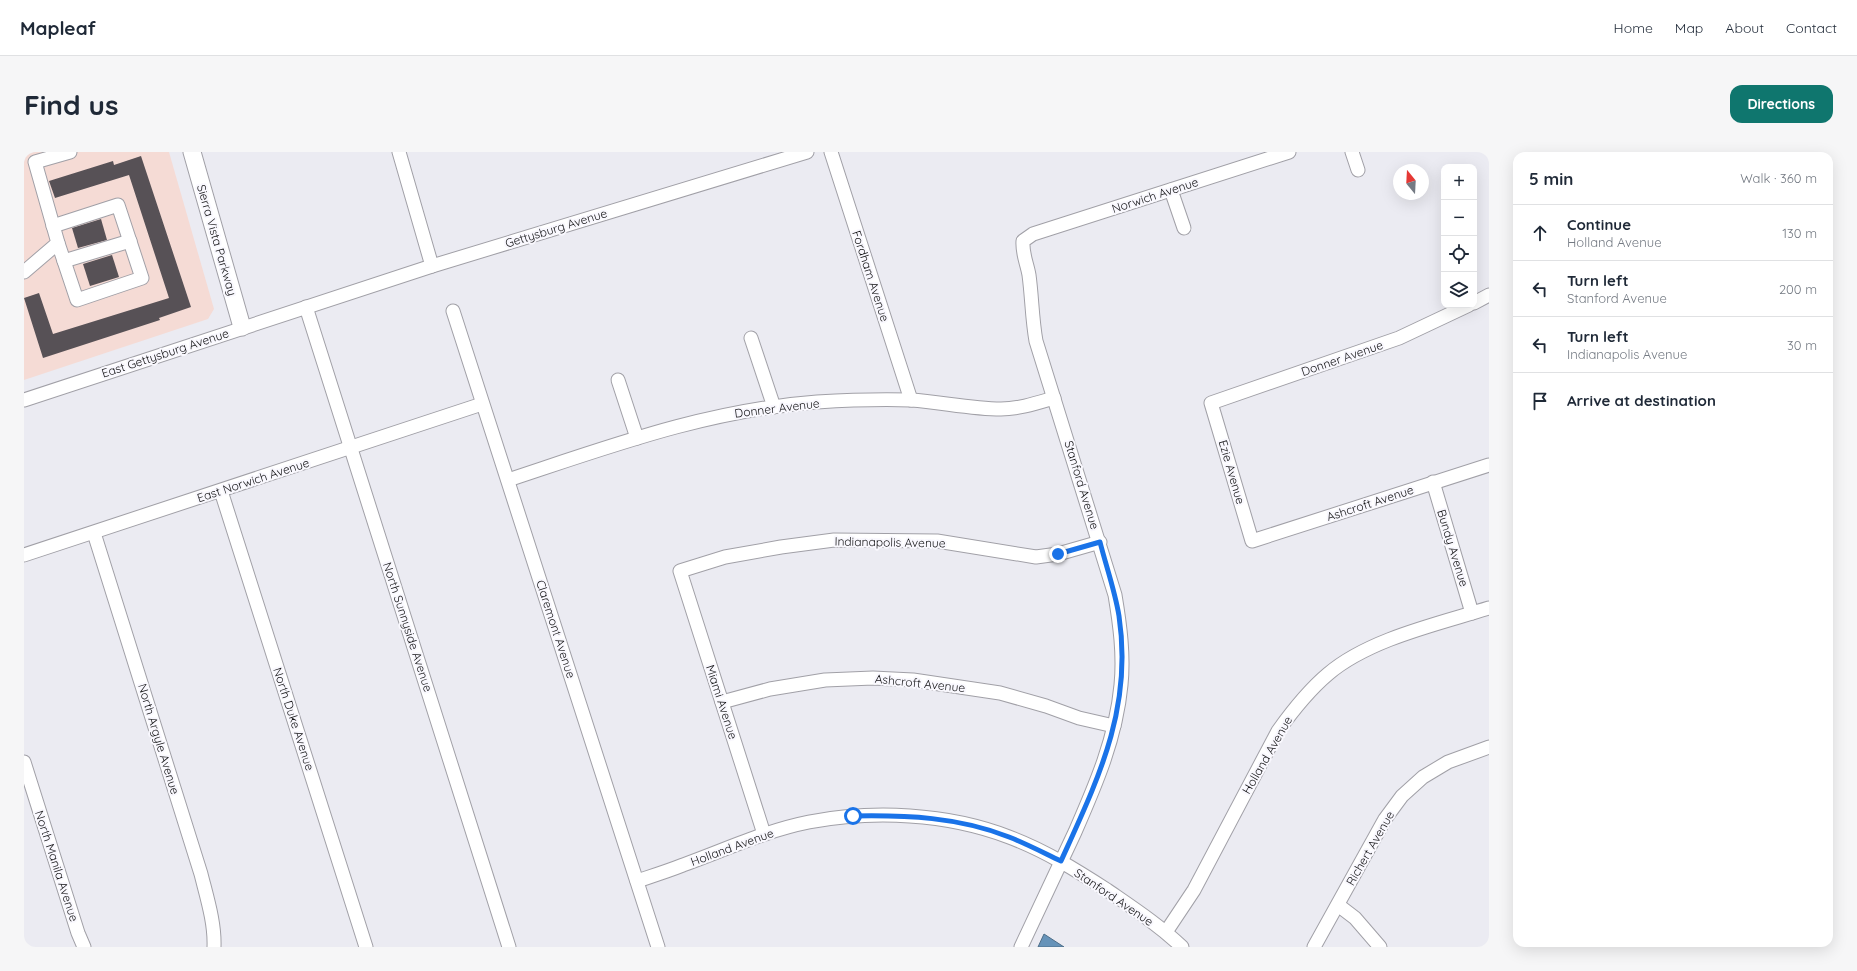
<!DOCTYPE html>
<meta charset="utf-8">
<style>
:root{--surface:#fff;--page:#f6f6f7;--text:#1f2937;--muted:#747a83;--line:#e0e1e3;--accent:#0f766e}
body{margin:0;font-family:Quicksand,sans-serif;background:var(--page);color:var(--text)}
.controls{position:absolute;right:12px;top:12px;display:grid;overflow:hidden;border-radius:8px;box-shadow:0 4px 16px #0002}
.controls button{width:36px;height:36px;display:grid;place-items:center;padding:0;border:0;border-bottom:1px solid var(--line);background:var(--surface);color:var(--text);font:20px sans-serif}
.compass{position:absolute;left:1369px;top:12px;width:36px;height:36px;border-radius:50%;background:var(--surface);box-shadow:0 4px 16px #0002;rotate:342deg}
.stop{position:absolute;width:12px;height:12px;margin:-9px;border:3px solid #1a73e8;border-radius:50%;background:#fff}
.stop.end{background:#1a73e8;border-color:#fff;box-shadow:0 1px 4px #0008}
.list{margin:0;padding:0;list-style:none}
h2{display:flex;justify-content:space-between;align-items:center;height:52px;margin:0;padding:0 16px;font-size:17px}
h2 small{font-size:13px;font-weight:400;color:var(--muted)}
.list li{display:grid;grid-template-columns:26px 1fr auto;gap:12px;align-items:center;box-sizing:border-box;height:56px;padding:0 16px;border-top:1px solid var(--line)}
.list b{display:block;font-size:15px;white-space:nowrap}
.list p{margin:0;font-size:13px;white-space:nowrap;color:var(--muted)}
.list em{font-size:13px;font-style:normal;color:var(--muted)}
.icon{flex:none;width:22px;height:22px;fill:none;stroke:currentColor;stroke-width:2;stroke-linecap:round;stroke-linejoin:round}
.map{position:relative;flex:none;width:1465px;height:795px;overflow:hidden;border-radius:12px}
header{display:flex;align-items:center;gap:24px;box-sizing:border-box;height:56px;padding:0 20px;background:var(--surface);border-bottom:1px solid var(--line)}
header strong{font-size:19px}
nav{display:flex;gap:22px;margin-inline-start:auto;font-size:14px}
.intro{display:flex;align-items:center;justify-content:space-between;box-sizing:border-box;height:96px;padding:0 24px}
h1{margin:0;font-size:28px}
.button{padding:10px 18px;border-radius:12px;background:var(--accent);color:#fff;font-size:14px;font-weight:700}
main{display:flex;gap:24px;padding:0 24px}
aside{flex:1;background:var(--surface);border-radius:12px;box-shadow:0 4px 16px #0002}
.map>svg:first-child{display:block}
.commercial{fill:#f5dbd5}
.water{fill:#6693b9;stroke:#4d6d88}
.building{fill:#575156}
.lines{fill:none;stroke-linecap:round;stroke-linejoin:round}
.minor-casing{stroke:#a1a0a7;stroke-width:15}
.major-casing{stroke:#a1a0a7;stroke-width:19}
.minor{stroke:#fff;stroke-width:13}
.major{stroke:#fff;stroke-width:17}
.route{stroke:#1a73e8;stroke-width:5}
.labels{text-anchor:middle;dominant-baseline:central;stroke-width:4;stroke-linejoin:round;paint-order:stroke}
.street-label{font-size:12px;fill:#131315;stroke:#f9f8fe}
</style>
<header>
<strong>Mapleaf</strong>
<nav><a>Home</a><a>Map</a><a>About</a><a>Contact</a></nav>
</header>
<div class="intro"><h1>Find us</h1><a class="button">Directions</a></div>
<main>
<div class="map">
<svg width="1465" height="795" viewBox="0 0 1465 795">
<rect width="100%" height="100%" fill="#ebebf2"/>
<polygon class="commercial" points="0,0 145,0 190,157 184,167 0,228"/>
<polygon class="water" points="1020,782 1040,795 1014,795"/>
<g class="building">
<polygon points="117,4 167,155 135,166 136,168 19,206 0,146 15,141 29,182 145,146 105,23 31,46 25,29 89,9 90,13"/>
<polygon points="77,67 83,88 54,96 48,76"/>
<polygon points="88,103 95,125 66,134 59,112"/>
</g>
<g class="lines">
<g class="minor-casing">
<g id="minor">
<polyline points="375,0 408,114"/>
<polyline points="807,0 887,248"/>
<polyline points="1328,0 1334,18"/>
<polyline points="1147,38 1160,76"/>
<polyline points="29,74 94,53 118,126 53,148 34,91"/>
<polyline points="40,109 106,89"/>
<polyline points="0,120 34,91 11,10 46,0"/>
<polyline points="1450,151 1465,143"/>
<polyline points="1445,153 1375,186 1187,251 1228,389 1465,313"/>
<polyline points="282,155 485,795"/>
<polyline points="429,159 634,795"/>
<polyline points="727,186 750,255"/>
<polyline points="594,228 613,286"/>
<polyline points="0,248 408,114 783,0"/>
<path d="M484 328C587 294 684 258 793 250 825 248 856 247 887 248 917 250 947 257 977 257 995 257 1013 251 1030 246"/>
<polyline points="1409,330 1448,461"/>
<polyline points="197,339 342,795"/>
<path d="M70 381 177 722C183 746 191 771 190 795"/>
<polyline points="0,403 458,252"/>
<polyline points="698,550 746,537 801,528 849,526 889,528 976,541 1022,554 1055,566 1090,574"/>
<polyline points="0,610 54,781 60,795"/>
<polyline points="740,682 656,419 701,405 757,395 810,388 913,389 1012,405 1034,402 1076,390"/>
<path d="M613 729C628 724 644 719 659 713 701 698 740 679 785 670 849 658 923 661 985 685 1020 698 1052 718 1083 738 1109 756 1135 773 1158 795"/>
<polyline points="1314,753 1331,766 1356,795"/>
<path d="M1142 780 1170 738 1254 579C1269 558 1285 538 1304 522 1345 487 1414 472 1465 456"/>
<path d="M997 795C1015 757 1033 718 1051 680 1072 632 1092 586 1097 533 1100 503 1096 473 1091 443L1012 189C1008 167 1008 145 1005 123 1003 111 998 102 999 89L1009 82 1265 0"/>
<polyline points="1290,795 1361,667 1378,644 1399,625 1424,610 1465,595"/>
</g>
</g>
<g class="major-casing">
<polyline id="major" points="168,0 218,175"/>
</g>
<use href="#minor" class="minor"/>
<use href="#major" class="major"/>
</g>
<g class="lines">
<path class="route" d="M829 664C882 663 935 665 985 685 1003 692 1020 701 1037 709 1074 627 1109 557 1095 464 1091 439 1082 414 1076 390L1034 402"/>
</g>
<g class="labels">
<g class="street-label">
<text transform="translate(1131 43) rotate(-18)">Norwich Avenue</text>
<text transform="translate(532 76) rotate(-17)">Gettysburg Avenue</text>
<text transform="translate(193 88) rotate(74)">Sierra Vista Parkway</text>
<text transform="translate(847 124) rotate(72)">Fordham Avenue</text>
<text transform="translate(141 201) rotate(-18)">East Gettysburg Avenue</text>
<text transform="translate(1318 206) rotate(-19)">Donner Avenue</text>
<text transform="translate(753 256) rotate(-7)">Donner Avenue</text>
<text transform="translate(1208 320) rotate(74)">Ezie Avenue</text>
<text transform="translate(229 328) rotate(-18)">East Norwich Avenue</text>
<text transform="translate(1058 333) rotate(73)">Stanford Avenue</text>
<text transform="translate(1346 351) rotate(-18)">Ashcroft Avenue</text>
<text transform="translate(866 390) rotate(1)">Indianapolis Avenue</text>
<text transform="translate(1429 396) rotate(73)">Bundy Avenue</text>
<text transform="translate(384 475) rotate(72)">North Sunnyside Avenue</text>
<text transform="translate(532 477) rotate(72)">Claremont Avenue</text>
<text transform="translate(896 531) rotate(6)">Ashcroft Avenue</text>
<text transform="translate(698 550) rotate(72)">Miami Avenue</text>
<text transform="translate(270 567) rotate(72)">North Duke Avenue</text>
<text transform="translate(135 587) rotate(73)">North Argyle Avenue</text>
<text transform="translate(1243 603) rotate(-60)">Holland Avenue</text>
<text transform="translate(708 695) rotate(-20)">Holland Avenue</text>
<text transform="translate(1346 696) rotate(-60)">Richert Avenue</text>
<text transform="translate(33 714) rotate(72)">North Manila Avenue</text>
<text transform="translate(1090 745) rotate(34)">Stanford Avenue</text>
</g>
</g>
</svg>
<div class="controls">
<button>+</button>
<button>−</button>
<button><svg class="icon" aria-label="locate" viewBox="0 0 24 24"><circle cx="12" cy="12" r="6"/><path d="M12 2v4M12 18v4M2 12h4M18 12h4"/></svg></button>
<button><svg class="icon" aria-label="layers" viewBox="0 0 24 24"><path d="M12 4l9 5-9 5-9-5zM3 14l9 5 9-5"/></svg></button>
</div>
<svg class="compass" viewBox="-18 -18 36 36"><path d="M0-13l5 13h-10z" fill="#e53935"/><path d="M0 13l5-13h-10z" fill="#747a83"/></svg>
<div class="stop" style="left:829px;top:664px"></div>
<div class="stop end" style="left:1034px;top:402px"></div>
</div>
<aside>
<h2>5 min<small>Walk · 360 m</small></h2>
<ul class="list">
<li><svg class="icon" aria-label="ahead" viewBox="0 0 24 24"><path d="M12 20V5M6 11l6-6 6 6"/></svg><div><b>Continue</b><p>Holland Avenue</p></div><em>130 m</em></li>
<li><svg class="icon" aria-label="left" viewBox="0 0 24 24"><path d="M17 20v-9H6M10 6l-5 5 5 5"/></svg><div><b>Turn left</b><p>Stanford Avenue</p></div><em>200 m</em></li>
<li><svg class="icon" aria-label="left" viewBox="0 0 24 24"><path d="M17 20v-9H6M10 6l-5 5 5 5"/></svg><div><b>Turn left</b><p>Indianapolis Avenue</p></div><em>30 m</em></li>
<li><svg class="icon" aria-label="arrive" viewBox="0 0 24 24"><path d="M6 21V4h12l-3 4 3 4H6"/></svg><div><b>Arrive at destination</b></div></li>
</ul>
</aside>
</main>
